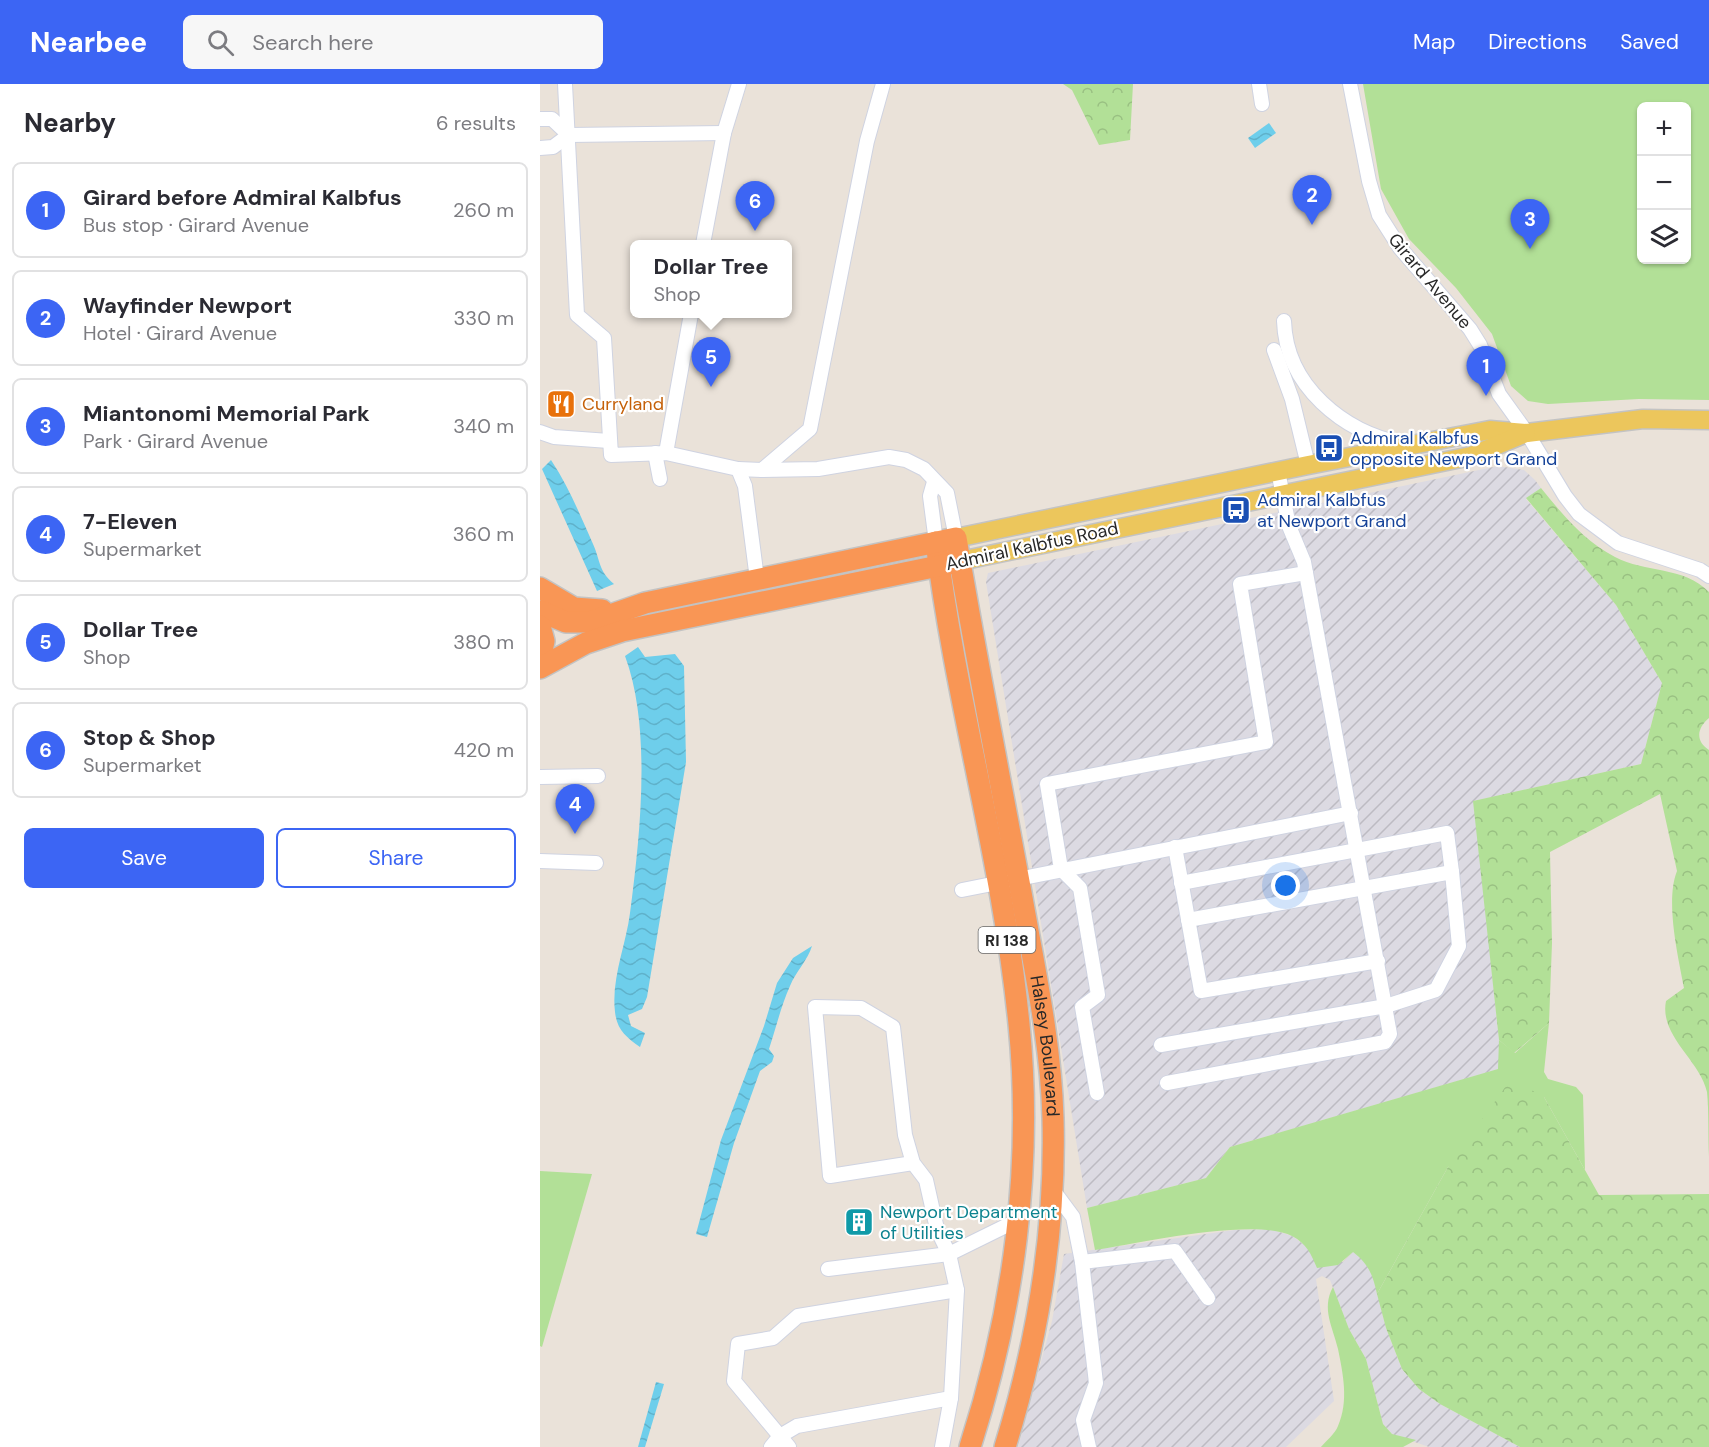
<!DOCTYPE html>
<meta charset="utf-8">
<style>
:root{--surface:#fff;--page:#f7f7f7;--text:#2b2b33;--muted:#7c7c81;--line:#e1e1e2;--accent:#3c65f4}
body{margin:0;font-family:"DM Sans",sans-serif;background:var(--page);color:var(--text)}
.controls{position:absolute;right:18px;top:18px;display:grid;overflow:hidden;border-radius:9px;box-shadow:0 2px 4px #0004}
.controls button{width:54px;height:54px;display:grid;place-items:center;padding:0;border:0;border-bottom:2px solid var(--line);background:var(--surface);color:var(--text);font:30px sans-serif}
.you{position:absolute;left:746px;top:802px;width:21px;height:21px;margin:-15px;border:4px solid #fff;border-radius:50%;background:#1a73e8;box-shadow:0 0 0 9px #1a73e833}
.badge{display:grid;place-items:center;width:39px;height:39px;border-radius:50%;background:var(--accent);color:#fff;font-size:20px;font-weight:700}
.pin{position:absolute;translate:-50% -50px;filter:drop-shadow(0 2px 3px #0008)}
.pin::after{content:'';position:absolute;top:32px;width:21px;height:18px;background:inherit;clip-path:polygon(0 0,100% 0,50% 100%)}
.popup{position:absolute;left:90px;top:156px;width:162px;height:78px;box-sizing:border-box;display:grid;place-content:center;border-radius:9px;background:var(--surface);filter:drop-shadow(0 2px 4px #0005);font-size:20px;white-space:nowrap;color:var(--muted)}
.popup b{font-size:22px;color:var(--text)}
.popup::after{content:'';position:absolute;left:50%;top:100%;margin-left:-12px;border:12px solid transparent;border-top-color:var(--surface)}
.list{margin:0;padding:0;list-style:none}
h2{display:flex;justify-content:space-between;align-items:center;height:78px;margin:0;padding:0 24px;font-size:26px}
h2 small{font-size:20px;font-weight:400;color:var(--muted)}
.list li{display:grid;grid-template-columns:39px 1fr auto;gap:18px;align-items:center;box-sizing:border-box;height:96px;margin:0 12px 12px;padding:0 12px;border:2px solid var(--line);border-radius:9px}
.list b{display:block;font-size:22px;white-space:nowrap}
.list p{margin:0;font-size:20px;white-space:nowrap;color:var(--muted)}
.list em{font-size:20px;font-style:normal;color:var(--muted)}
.actions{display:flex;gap:12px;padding:18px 24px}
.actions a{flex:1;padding:14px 0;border:2px solid var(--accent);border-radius:9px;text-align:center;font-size:21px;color:var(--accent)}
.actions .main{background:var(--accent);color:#fff}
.icon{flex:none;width:33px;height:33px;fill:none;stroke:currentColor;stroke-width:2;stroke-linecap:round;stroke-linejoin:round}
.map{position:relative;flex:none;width:1169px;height:1363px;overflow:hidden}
header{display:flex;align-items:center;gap:36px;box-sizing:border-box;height:84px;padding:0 30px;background:var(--accent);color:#fff}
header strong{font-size:28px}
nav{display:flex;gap:33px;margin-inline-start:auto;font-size:21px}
.search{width:420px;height:54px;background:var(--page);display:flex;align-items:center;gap:15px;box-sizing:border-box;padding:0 21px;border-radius:9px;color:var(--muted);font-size:22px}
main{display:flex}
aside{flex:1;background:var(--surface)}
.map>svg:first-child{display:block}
.industrial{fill:url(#industrial-furrows)}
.grass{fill:#b2e097;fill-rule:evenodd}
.forest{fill:url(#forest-crowns)}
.water{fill:url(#water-waves)}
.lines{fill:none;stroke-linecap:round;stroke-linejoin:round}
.minor-casing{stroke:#cfd3e1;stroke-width:16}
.major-casing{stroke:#c3c3c3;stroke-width:21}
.highway-casing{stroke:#c3c3c3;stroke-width:24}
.minor{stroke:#fff;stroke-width:14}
.major{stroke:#ecc65c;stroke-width:18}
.highway{stroke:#f99655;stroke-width:21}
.labels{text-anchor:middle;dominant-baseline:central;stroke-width:4.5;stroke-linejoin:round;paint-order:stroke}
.shield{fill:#fff;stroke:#686868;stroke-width:1.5}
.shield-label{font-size:16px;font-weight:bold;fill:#282828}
.street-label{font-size:18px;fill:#282828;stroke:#fff}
.food-label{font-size:18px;fill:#c56008;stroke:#fff;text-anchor:start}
.transit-label{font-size:18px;fill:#164399;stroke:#fff;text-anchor:start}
.culture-label{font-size:18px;fill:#0d838f;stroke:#fff;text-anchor:start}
</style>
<header>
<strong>Nearbee</strong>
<div class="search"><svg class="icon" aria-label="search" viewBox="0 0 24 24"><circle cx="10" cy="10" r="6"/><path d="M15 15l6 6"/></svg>Search here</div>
<nav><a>Map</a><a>Directions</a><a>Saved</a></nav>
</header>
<main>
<aside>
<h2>Nearby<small>6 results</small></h2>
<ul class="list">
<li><span class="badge">1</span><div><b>Girard before Admiral Kalbfus</b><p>Bus stop · Girard Avenue</p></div><em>260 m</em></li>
<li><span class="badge">2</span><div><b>Wayfinder Newport</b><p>Hotel · Girard Avenue</p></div><em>330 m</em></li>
<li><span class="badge">3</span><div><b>Miantonomi Memorial Park</b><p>Park · Girard Avenue</p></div><em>340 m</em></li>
<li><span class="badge">4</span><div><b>7-Eleven</b><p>Supermarket</p></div><em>360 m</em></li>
<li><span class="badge">5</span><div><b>Dollar Tree</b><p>Shop</p></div><em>380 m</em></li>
<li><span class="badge">6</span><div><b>Stop &amp; Shop</b><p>Supermarket</p></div><em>420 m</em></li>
</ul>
<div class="actions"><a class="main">Save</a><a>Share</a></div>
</aside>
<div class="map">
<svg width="1169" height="1363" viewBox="0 0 1169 1363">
<defs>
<pattern id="industrial-furrows" width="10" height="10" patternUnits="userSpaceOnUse" patternTransform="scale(1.5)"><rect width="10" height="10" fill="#dcdae2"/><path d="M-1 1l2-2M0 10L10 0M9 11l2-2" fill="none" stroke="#bdbbc2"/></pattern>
<pattern id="forest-crowns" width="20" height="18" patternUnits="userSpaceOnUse" patternTransform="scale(1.5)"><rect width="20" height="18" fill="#b2e097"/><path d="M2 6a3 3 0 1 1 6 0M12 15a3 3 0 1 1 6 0" fill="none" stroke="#99c082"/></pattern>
<pattern id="water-waves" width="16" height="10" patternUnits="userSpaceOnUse" patternTransform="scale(1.5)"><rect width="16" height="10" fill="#6eceeb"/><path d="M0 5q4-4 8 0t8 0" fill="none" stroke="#5fb1ca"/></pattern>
</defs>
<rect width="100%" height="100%" fill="#eae2d9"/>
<g class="industrial">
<polygon points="958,382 984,386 995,396 1001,404 986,415 1076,521 1122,599 1101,680 934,717 959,956 959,985 690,1063 666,1094 547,1124 446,498 448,489"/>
<polygon points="731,1145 752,1152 769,1164 803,1178 813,1168 824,1176 832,1189 846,1244 862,1285 879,1305 900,1320 980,1363 889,1363 852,1350 843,1340 826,1275 809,1245 790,1196 782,1192 776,1195 794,1317 746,1363 478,1363 512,1237 524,1170 694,1146"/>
</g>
<g class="grass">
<path d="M823 0H1169V316L1099 315 1008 320 988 317 971 302 952 250 916 204 869 155 841 105ZM1146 22V176H1102V22Z"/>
<path d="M1009 939 1004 988 1008 995 1036 1003 1043 1011 1045 1086 1004 1013 908 1083 837 1210C833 1192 829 1180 813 1168L798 1181 777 1184C771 1170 767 1160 752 1152 715 1133 599 1159 555 1166L547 1124 666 1094 690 1063 958 985 959 956 975 969Z"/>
<polygon points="0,1087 52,1090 2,1263 0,1262"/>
<path d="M793 1203 809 1245 826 1275 843 1340 852 1350 876 1356 863 1363H781C786 1357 795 1350 798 1342 809 1317 803 1290 798 1265 793 1243 781 1225 793 1203Z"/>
</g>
<g class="forest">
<polygon points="523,0 593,0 590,56 559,61 532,6"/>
<path d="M1001 404C1023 431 1043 456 1075 473 1105 489 1144 482 1169 508V634C1157 644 1155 657 1169 666V1073C1168 1052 1169 1028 1167 1008 1160 976 1119 952 1126 917L1144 904C1138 872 1125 817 1137 787L1120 710 1010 768 1012 859 1009 939 974 969 959 956 933 717 1101 680 1122 599 1076 521 986 414Z"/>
<polygon points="971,995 1004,1013 1059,1111 1169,1110 1169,1363 980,1363 900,1320 879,1305 862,1285 846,1244 837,1210 908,1083"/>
</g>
<g class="water">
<polygon points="729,39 736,49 715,64 708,54"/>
<path d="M11 376C29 403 40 431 53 460 61 478 58 486 74 500L57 507 2 385Z"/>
<path d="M98 563 105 573 135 570 144 582 146 678 107 913 102 925 88 931 91 942 105 949 100 963C86 953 77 946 75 928 71 895 86 861 90 829 100 753 112 644 85 572Z"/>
<path d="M272 862C268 876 256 887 250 902 241 922 236 944 229 965L234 972 232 978 220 987 194 1059 167 1153 156 1150 181 1056 224 942 237 899 253 874Z"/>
<polygon points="116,1298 124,1300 105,1363 98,1363"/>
</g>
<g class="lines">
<g class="minor-casing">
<g id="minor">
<polyline points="25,0 37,231 64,254 71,371 126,369 198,385 205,402 217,495"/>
<polyline points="719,0 722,20"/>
<polyline points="810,0 829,97 839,131 860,164 930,245 940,261 959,310 987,349 1025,412 1039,430 1078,459 1160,486 1169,492"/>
<polyline points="0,35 12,35 29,51"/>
<polyline points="0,64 13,63 29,51 184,49"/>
<polyline points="163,160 184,49 199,0"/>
<path d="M744 237C746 302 803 348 863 360"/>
<polyline points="734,266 752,315 768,381"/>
<polyline points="0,348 14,353 69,357"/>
<polyline points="115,369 120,395"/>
<polyline points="126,369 151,230"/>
<polyline points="198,385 222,386 270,345 327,57 343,0"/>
<polyline points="222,386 278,385 349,373 366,376 384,385 407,409 416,454"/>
<polyline points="394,398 390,412 396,458"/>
<polyline points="0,693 58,692"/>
<polyline points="635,763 661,907 838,877"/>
<polyline points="0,777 56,779"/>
<polyline points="641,799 907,749 912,788"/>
<polyline points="422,806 811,729"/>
<polyline points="621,961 846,922 896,906 919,862 912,788 648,836"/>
<polyline points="627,999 845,958 850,950 764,478 749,442 738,387"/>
<polyline points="557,1009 542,923 558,911 540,804 521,785 507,700 726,658 700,500 766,489"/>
<polyline points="373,1079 290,1092 275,923 321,924 353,943 365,1051 373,1079 386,1096 397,1145 409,1170 417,1206 411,1314 402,1363"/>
<polyline points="513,1106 533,1133 542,1178 556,1299 543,1336 549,1363"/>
<polyline points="542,1178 635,1167 668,1214"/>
<polyline points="288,1185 409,1170 478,1136"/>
<polyline points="231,1363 240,1352 257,1342 411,1314"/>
<polyline points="249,1363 194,1297 198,1260 233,1254 258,1232 417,1206"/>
</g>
</g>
<g class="major-casing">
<g id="major">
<polyline points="416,454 768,381 950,346 987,349 1103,335 1169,336"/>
<polyline points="420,477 931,372 986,349"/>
</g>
</g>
<g class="highway-casing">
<g id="highway">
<path d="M396 458C416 620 463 778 479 940 493 1082 474 1227 430 1363"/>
<polyline points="0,504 34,524 62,526"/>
<path id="s1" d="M0 527 26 538H50L105 519 416 454C436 574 460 694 482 814 495 887 511 960 513 1034 516 1146 498 1256 465 1363"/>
<polyline points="0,542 4,557 0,577"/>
<polyline points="0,584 46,559 82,547 413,479"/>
</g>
</g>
<use href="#minor" class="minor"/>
<use href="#major" class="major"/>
<use href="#highway" class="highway"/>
</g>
<defs>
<g id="restaurant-square" transform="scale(1.5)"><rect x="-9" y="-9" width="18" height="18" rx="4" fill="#e8710a" stroke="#fff"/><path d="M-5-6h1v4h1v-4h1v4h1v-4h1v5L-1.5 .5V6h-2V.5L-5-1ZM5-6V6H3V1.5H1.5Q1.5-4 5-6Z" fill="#fff"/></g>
<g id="bus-square" transform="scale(1.5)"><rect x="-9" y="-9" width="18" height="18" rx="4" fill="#1a4fb4" stroke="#fff"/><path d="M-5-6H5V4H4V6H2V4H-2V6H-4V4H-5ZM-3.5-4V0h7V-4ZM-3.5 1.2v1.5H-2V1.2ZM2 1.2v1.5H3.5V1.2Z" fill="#fff"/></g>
<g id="building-square" transform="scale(1.5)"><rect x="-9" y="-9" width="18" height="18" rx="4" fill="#0f9aa8" stroke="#fff"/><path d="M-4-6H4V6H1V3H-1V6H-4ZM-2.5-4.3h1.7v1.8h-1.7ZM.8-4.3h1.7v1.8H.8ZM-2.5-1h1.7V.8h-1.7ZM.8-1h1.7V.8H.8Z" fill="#fff"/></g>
</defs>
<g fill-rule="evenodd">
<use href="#restaurant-square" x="21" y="320"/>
<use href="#bus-square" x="789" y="364"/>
<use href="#bus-square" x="696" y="426"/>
<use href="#building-square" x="319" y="1138"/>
</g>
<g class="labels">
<rect class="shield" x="438.5" y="843" width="57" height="26" rx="4.5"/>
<g class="shield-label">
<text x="467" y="856">RI 138</text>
</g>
<g class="street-label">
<text transform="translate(890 197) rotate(50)">Girard Avenue</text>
<text transform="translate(492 462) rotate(-12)">Admiral Kalbfus Road</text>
<text stroke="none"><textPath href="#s1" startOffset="944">Halsey Boulevard</textPath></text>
</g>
<g class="food-label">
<text x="42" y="320">Curryland</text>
</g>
<g class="transit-label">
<text x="810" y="354">Admiral Kalbfus<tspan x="810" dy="21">opposite Newport Grand</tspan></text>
<text x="717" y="416">Admiral Kalbfus<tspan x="717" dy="21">at Newport Grand</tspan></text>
</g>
<g class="culture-label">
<text x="340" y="1128">Newport Department<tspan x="340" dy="21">of Utilities</tspan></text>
</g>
</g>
</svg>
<div class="controls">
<button>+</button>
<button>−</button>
<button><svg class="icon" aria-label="layers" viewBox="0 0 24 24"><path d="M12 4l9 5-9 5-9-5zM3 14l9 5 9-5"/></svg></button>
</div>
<div class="you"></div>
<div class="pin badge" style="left:946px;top:312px">1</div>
<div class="pin badge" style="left:772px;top:141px">2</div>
<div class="pin badge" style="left:990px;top:165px">3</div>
<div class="pin badge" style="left:35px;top:750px">4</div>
<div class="pin badge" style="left:171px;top:303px">5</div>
<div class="popup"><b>Dollar Tree</b>Shop</div>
<div class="pin badge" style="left:215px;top:147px">6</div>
</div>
</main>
